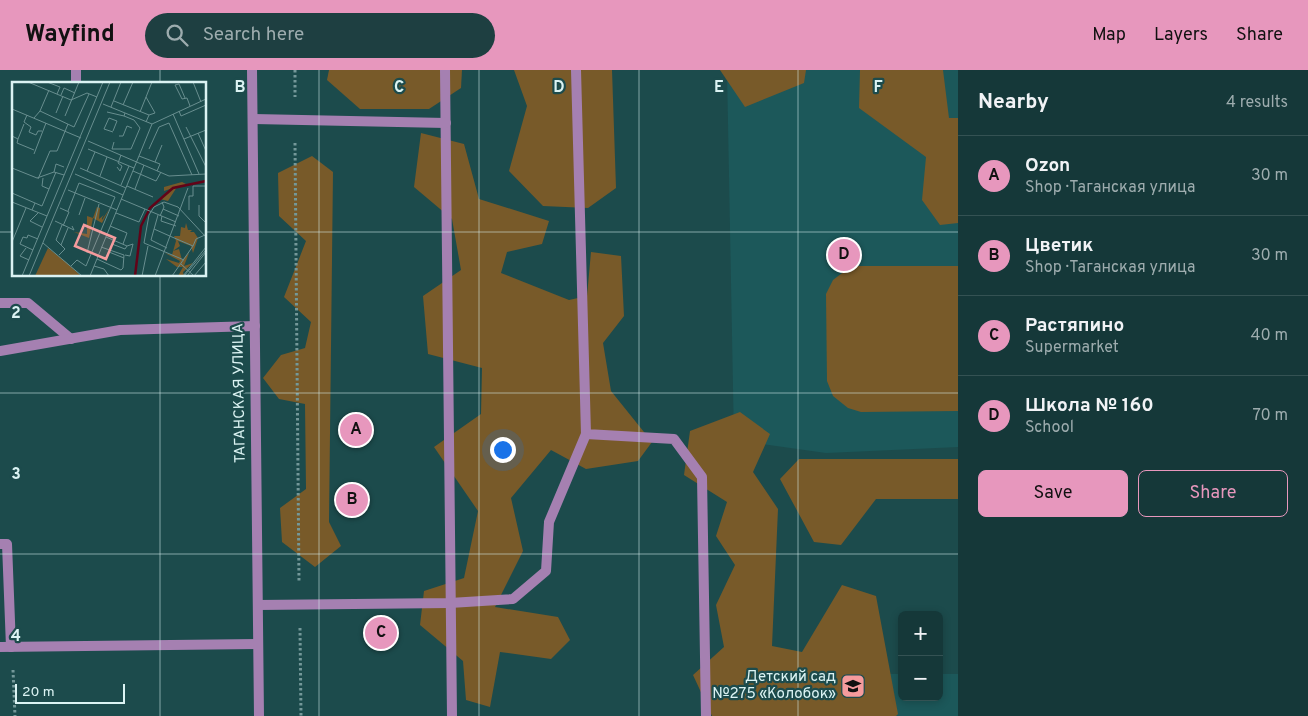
<!DOCTYPE html>
<meta charset="utf-8">
<style>
:root{--surface:#153839;--page:#1e3f41;--text:#f1f3f6;--muted:#9dacae;--line:#345253;--accent:#e797bd}
body{margin:0;font-family:Overpass,sans-serif;background:var(--page);color:var(--text)}
.controls{position:absolute;right:15px;bottom:15px;display:grid;overflow:hidden;border-radius:8px;box-shadow:0 2px 8px #0003}
.controls button{width:45px;height:45px;display:grid;place-items:center;padding:0;border:0;border-bottom:1px solid var(--line);background:var(--surface);color:var(--text);font:25px sans-serif}
.scale{position:absolute;left:15px;bottom:12px;width:110px;box-sizing:border-box;padding-left:5px;border:2px solid #dbf3f3;border-top:0;font-size:14px;line-height:18px;white-space:nowrap;color:#dbf3f3;-webkit-text-stroke:4px #1c4b4c;paint-order:stroke}
.you{position:absolute;left:502px;top:379px;width:18px;height:18px;margin:-12px;border:4px solid #fff;border-radius:50%;background:#1a73e8;box-shadow:0 0 0 8px #1a73e833}
.badge{display:grid;place-items:center;width:32px;height:32px;border-radius:50%;background:var(--accent);color:#111;font-size:16px;font-weight:700}
.pin{position:absolute;translate:-50% -50%;border:2px solid #fff;box-shadow:0 1px 5px #0006}
.list{margin:0;padding:0;list-style:none}
h2{display:flex;justify-content:space-between;align-items:center;height:65px;margin:0;padding:0 20px;font-size:21px}
h2 small{font-size:16px;font-weight:400;color:var(--muted)}
.list li{display:grid;grid-template-columns:32px 1fr auto;gap:15px;align-items:center;box-sizing:border-box;height:80px;padding:0 20px;border-top:1px solid var(--line)}
.list b{display:block;font-size:19px;white-space:nowrap}
.list p{margin:0;font-size:16px;white-space:nowrap;color:var(--muted)}
.list em{font-size:16px;font-style:normal;color:var(--muted)}
.actions{display:flex;gap:10px;padding:15px 20px}
.actions a{flex:1;padding:11px 0;border:1px solid var(--accent);border-radius:8px;text-align:center;font-size:18px;color:var(--accent)}
.actions .main{background:var(--accent);color:#111}
.icon{flex:none;width:28px;height:28px;fill:none;stroke:currentColor;stroke-width:2;stroke-linecap:round;stroke-linejoin:round}
.map{position:relative;flex:none;width:958px;height:646px;overflow:hidden}
header{display:flex;align-items:center;gap:30px;box-sizing:border-box;height:70px;padding:0 25px;background:var(--accent);color:#111}
header strong{font-size:24px}
nav{display:flex;gap:28px;margin-inline-start:auto;font-size:18px}
.search{width:350px;height:45px;background:var(--page);display:flex;align-items:center;gap:12px;box-sizing:border-box;padding:0 18px;border-radius:28px;color:var(--muted);font-size:19px}
main{display:flex}
aside{flex:1;background:var(--surface)}
.map>svg:first-child{display:block}
.built{fill:#1c585a}
.green{fill:#785a29}
.lines{fill:none;stroke-linecap:round;stroke-linejoin:round}
.path{stroke:#749899;stroke-width:3;stroke-dasharray:2.5 2.5;stroke-linecap:butt}
.lane{stroke:#a580b1;stroke-width:10}
.street{stroke:#a580b1;stroke-width:10}
.grid{fill:none;stroke:#dbf3f3;stroke-width:1;stroke-opacity:0.55}
.labels{text-anchor:middle;dominant-baseline:central;stroke-width:4.5;stroke-linejoin:round;paint-order:stroke}
.street-label{font-size:15px;fill:#dbf3f3;stroke:#1c4b4c}
.poi-label{font-size:15px;fill:#dbf3f3;stroke:#1c4b4c;text-anchor:end}
.inset-river{fill:none;stroke:#620318;stroke-width:2.5}
.inset-road{fill:none;stroke:#688e8f;stroke-width:1}
.view{fill:#f59b9d;fill-opacity:0.15;stroke:#f59b9d;stroke-width:2.5}
.inset-edge{fill:none;stroke:#dbf3f3;stroke-width:2.5}
.grid-label{font-size:16px;text-anchor:middle;font-weight:bold;fill:#dbf3f3;stroke:#1c4b4c;stroke-width:4.5;stroke-linejoin:round;paint-order:stroke}
</style>
<header>
<strong>Wayfind</strong>
<div class="search"><svg class="icon" aria-label="search" viewBox="0 0 24 24"><circle cx="10" cy="10" r="6"/><path d="M15 15l6 6"/></svg>Search here</div>
<nav><a>Map</a><a>Layers</a><a>Share</a></nav>
</header>
<main>
<div class="map">
<svg width="958" height="646" viewBox="0 0 958 646">
<rect width="100%" height="100%" fill="#1c4b4c"/>
<g class="built">
<polygon points="727,0 958,0 958,377 826,383 734,370"/>
<polygon points="805,603 902,604 902,627 939,627 939,604 958,604 958,646 805,646"/>
</g>
<g class="green">
<polygon points="329,0 462,0 461,18 429,39 360,39 327,10"/>
<polygon points="514,0 612,0 616,118 588,138 543,136 509,101 527,36"/>
<polygon points="720,0 806,0 804,13 745,37"/>
<polygon points="860,0 943,0 949,48 958,48 958,153 940,155 922,130 926,87 859,38"/>
<polygon points="421,63 464,74 479,129 549,151 542,174 507,182 501,203 569,230 587,226 591,182 621,186 624,246 603,273 611,321 652,372 638,391 586,399 551,380 511,428 523,481 495,537 558,547 570,570 551,589 500,582 490,637 466,630 463,591 420,555 424,521 464,508 478,441 434,377 481,344 482,298 428,284 423,226 461,200 452,149 414,117"/>
<polygon points="312,86 333,102 329,452 341,476 315,497 282,472 280,438 306,419 305,334 279,329 263,308 281,285 305,278 311,252 284,227 306,171 279,146 278,103"/>
<polygon points="858,196 958,196 958,341 861,342 848,338 833,326 827,311 826,224 833,210 846,200"/>
<polygon points="740,342 770,364 753,402 778,439 772,576 802,582 842,515 876,526 898,644 896,646 712,646 693,605 724,577 716,535 735,495 716,466 727,432 684,405 690,361"/>
<polygon points="799,389 958,389 958,429 876,429 841,475 814,472 780,409"/>
</g>
<g class="lines">
<g class="path">
<polyline points="295,0 295,27"/>
<polyline points="295,73 299,512"/>
<polyline points="300,558 301,646"/>
<polyline points="13,600 15,646"/>
</g>
<g class="lane">
<polyline points="445,0 452,646"/>
<polyline points="576,0 586,364 674,369 702,407 706,646"/>
<polyline points="76,14 76,0"/>
<polyline points="253,49 446,53"/>
<polyline points="0,233 28,233 71,269"/>
<polyline points="0,281 120,260 255,256"/>
<polyline points="0,474 7,474 11,577"/>
<polyline points="258,535 450,533 513,529 546,501 549,452 586,364"/>
<polyline points="0,577 258,574"/>
</g>
<polyline class="street" points="252,0 259,646"/>
</g>
<path class="grid" d="M160 0V14M319 0V646M479 0V646M639 0V646M798 0V646M0 162H14M205 162H958M160 205V646M0 323H958M0 484H958"/>
<defs>
<g id="school-square" transform="scale(1.25)"><rect x="-9" y="-9" width="18" height="18" rx="4" fill="#f59b9d" stroke="#1c4b4c"/><path d="M0-5L7-2L0 1L-7-2ZM-4 1L0 2.5L4 1V4Q0 6-4 4Z" fill="#111"/></g>
</defs>
<g fill-rule="evenodd">
<use href="#school-square" x="853" y="616"/>
</g>
<g class="labels">
<g class="street-label">
<text transform="translate(240 323) rotate(-91)">ТАГАНСКАЯ УЛИЦА</text>
</g>
<g class="poi-label">
<text x="836" y="607">Детский сад<tspan x="836" dy="17">№275 «Колобок»</tspan></text>
</g>
</g>
<g transform="translate(12 12)">
<rect width="194" height="194" fill="#1c4b4c"/>
<path d="M170 100 176 103 165 105 156 119 148 117 161 106 152 109V105ZM85 125 88 126 87 137 92 133 90 136V138L98 126 90 141 81 136 77 156 62 150 75 152V134L81 136ZM174 141 176 148H180L178 150H182L186 156 181 171 179 164 166 159 168 164 161 169 167 167 170 178 177 171 172 184 181 181 171 190 172 194H166L171 185H165L154 177 167 181 168 179 153 171 160 173 164 159 162 154H168L169 145 173 146ZM36 166 54 180 69 194H23Z" fill="#785a29"/>
<path class="inset-river" d="M123 194 129 144 138 126 161 106 194 99"/>
<path class="inset-road" d="M16 0 59 18 75 11 85 15M35 0 48 5 45 12M181 0 189 20M163 3 170 17 175 16 178 24M163 3 167 2 173 16M49 13 52 6 63 11M134 15 143 31 137 33M102 19 137 33 134 40M91 22 140 42 194 17M111 23 121 0M99 25 109 0M0 27 69 56M28 29 37 8M167 29 169 34 194 23M95 30 112 34M128 30 140 0M44 31 51 14M161 32 187 92M15 33 12 40 19 45 17 50 24 53 26 49H30M53 34 67 0M22 36 28 29 62 45 77 12M174 45 194 85M101 50 92 47 97 36 105 39 101 49M186 51 194 69M0 54 6 57 5 61 22 68M107 54H111L115 44 120 46M6 57 12 42M172 57 194 48M76 59 157 94 194 92M102 60 100 67H119L128 46 122 38 112 34 113 31M76 67 122 86M137 67 147 45 157 41 180 93M22 72 34 41M127 74 148 82 145 89M143 80 150 63M105 85 108 89 110 84 106 81 109 73M0 86 25 96 42 90 52 93M68 86 114 106M75 89 83 70M121 89 144 99 149 90M42 90 44 82 52 85M63 92 111 113M88 94 95 75M31 96 30 104 37 107M26 97 38 69H45L56 42M109 103 117 84M115 104 141 115M123 107 132 83M56 108 105 128M0 111 23 121M109 117 164 140M0 120 35 134M187 123V134L194 141M48 126 57 130 51 144M151 127 167 134M20 128 23 121 30 124 44 90M177 128V114H181V104H194M56 129 67 101 103 115 74 184 65 178 59 184M26 131 18 139 30 145M104 131 127 140 133 127M67 133 73 116M146 133 139 158 155 166M148 134 152 125 150 120M150 134 149 139 164 144M43 139 62 148 60 144M98 144 115 151 111 162M142 147 160 155M94 155 115 164 121 162 118 174 113 173M160 155 181 164 184 157 193 153M102 158 100 162 113 167 115 164M0 160 14 126M31 161 70 194M49 163 56 146M14 166 8 174 17 178M21 168 8 162 11 155 15 156 16 153 26 157M97 170 112 176M75 171 87 122M47 173 53 167 44 158 50 143M85 177 109 188 111 186 112 173 89 165M172 178 132 161 137 133 142 125 152 120 166 125 194 155M169 182 182 194M82 184 92 187 97 194M10 194 91 0M17 194 98 0M78 194 140 42M130 194 136 164M143 194 176 106M160 194 181 164M171 194 194 165M172 194 194 168M175 194 194 170M182 194 194 180"/>
<path class="view" d="M72 143 103 156 94 177 63 164Z"/>
<rect width="194" height="194" class="inset-edge"/>
</g>
<g class="grid-label">
<text x="240" y="22">B</text>
<text x="399" y="22">C</text>
<text x="559" y="22">D</text>
<text x="719" y="22">E</text>
<text x="878" y="22">F</text>
<text x="16" y="248">2</text>
<text x="16" y="409">3</text>
<text x="16" y="571">4</text>
</g>
</svg>
<div class="controls">
<button>+</button>
<button>−</button>
</div>
<div class="scale">20 m</div>
<div class="you"></div>
<div class="pin badge" style="left:356px;top:360px">A</div>
<div class="pin badge" style="left:352px;top:430px">B</div>
<div class="pin badge" style="left:381px;top:563px">C</div>
<div class="pin badge" style="left:844px;top:185px">D</div>
</div>
<aside>
<h2>Nearby<small>4 results</small></h2>
<ul class="list">
<li><span class="badge">A</span><div><b>Ozon</b><p>Shop · Таганская улица</p></div><em>30 m</em></li>
<li><span class="badge">B</span><div><b>Цветик</b><p>Shop · Таганская улица</p></div><em>30 m</em></li>
<li><span class="badge">C</span><div><b>Растяпино</b><p>Supermarket</p></div><em>40 m</em></li>
<li><span class="badge">D</span><div><b>Школа № 160</b><p>School</p></div><em>70 m</em></li>
</ul>
<div class="actions"><a class="main">Save</a><a>Share</a></div>
</aside>
</main>
